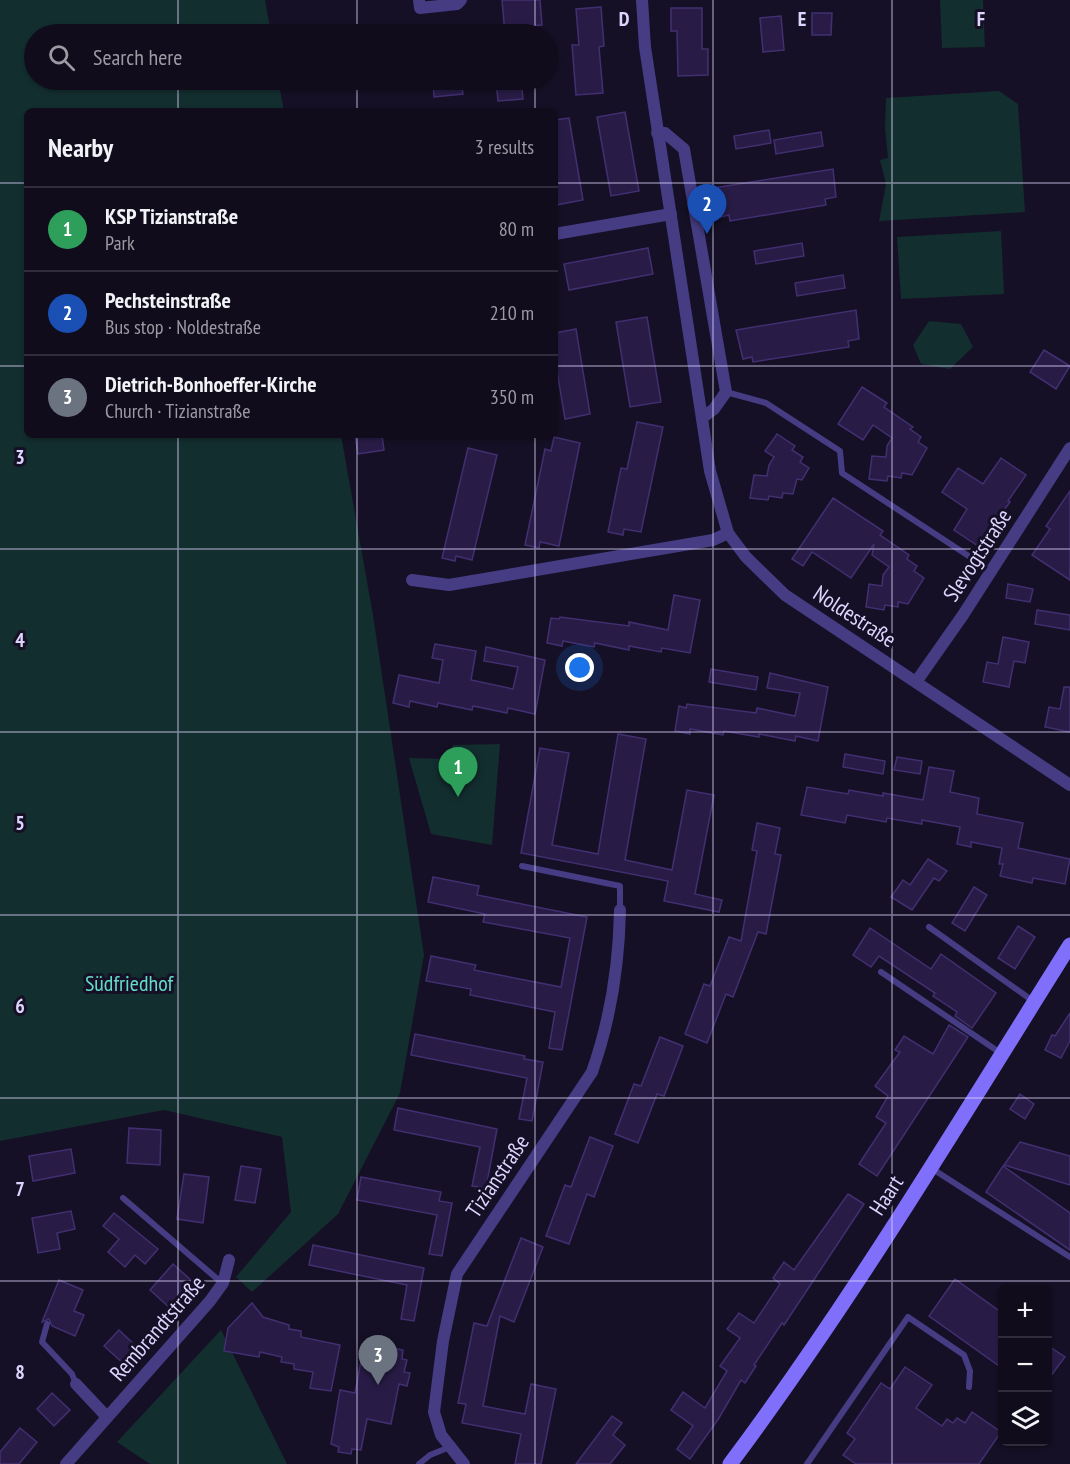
<!DOCTYPE html>
<meta charset="utf-8">
<style>
:root{--surface:#100c1c;--page:#1e1a29;--text:#f1f3f6;--muted:#9c9ba3;--line:#302c3b;--accent:#b45309}
body{margin:0;font-family:"PT Sans Narrow",sans-serif;background:var(--page);color:var(--text)}
.controls{position:absolute;right:18px;bottom:18px;display:grid;overflow:hidden;border-radius:9px;box-shadow:0 2px 4px #0004}
.controls button{width:54px;height:54px;display:grid;place-items:center;padding:0;border:0;border-bottom:2px solid var(--line);background:var(--surface);color:var(--text);font:30px sans-serif}
.you{position:absolute;left:580px;top:668px;width:21px;height:21px;margin:-15px;border:4px solid #fff;border-radius:50%;background:#1a73e8;box-shadow:0 0 0 9px #1a73e833}
.badge{display:grid;place-items:center;width:39px;height:39px;border-radius:50%;background:var(--accent);color:#fff;font-size:20px;font-weight:700}
.pin{position:absolute;translate:-50% -50px;filter:drop-shadow(0 2px 3px #0008)}
.pin::after{content:'';position:absolute;top:32px;width:21px;height:18px;background:inherit;clip-path:polygon(0 0,100% 0,50% 100%)}
.list{margin:0;padding:0;list-style:none}
h2{display:flex;justify-content:space-between;align-items:center;height:78px;margin:0;padding:0 24px;font-size:26px}
h2 small{font-size:20px;font-weight:400;color:var(--muted)}
.list li{display:grid;grid-template-columns:39px 1fr auto;gap:18px;align-items:center;box-sizing:border-box;height:84px;padding:0 24px;border-top:2px solid var(--line)}
.list b{display:block;font-size:22px;white-space:nowrap}
.list p{margin:0;font-size:20px;white-space:nowrap;color:var(--muted)}
.list em{font-size:20px;font-style:normal;color:var(--muted)}
.icon{flex:none;width:33px;height:33px;fill:none;stroke:currentColor;stroke-width:2;stroke-linecap:round;stroke-linejoin:round}
.map{position:relative;flex:none;width:1070px;height:1464px;overflow:hidden}
.search{position:absolute;background:var(--surface);box-shadow:0 2px 4px #0004;left:24px;top:24px;width:534px;height:66px;display:flex;align-items:center;gap:15px;box-sizing:border-box;padding:0 21px;border-radius:33px;color:var(--muted);font-size:22px}
.panel{position:absolute;background:var(--surface);box-shadow:0 2px 4px #0004;left:24px;top:108px;width:534px;height:330px;border-radius:9px}
.map>svg:first-child{display:block}
.green{fill:#132e2f}
.building{fill:#281c46;stroke:#422f71;stroke-width:1.5}
.lines{fill:none;stroke-linecap:round;stroke-linejoin:round}
.lane{stroke:#453c83;stroke-width:6}
.street{stroke:#453c83;stroke-width:12}
.secondary{stroke:#7f6ffb;stroke-width:15}
.grid{fill:none;stroke:#ddd5fe;stroke-width:1.5;stroke-opacity:0.55}
.labels{text-anchor:middle;dominant-baseline:central;stroke-width:6;stroke-linejoin:round;paint-order:stroke}
.street-label{font-size:22px;fill:#ddd5fe;stroke:#151025}
.park-label{font-size:22px;fill:#63dcc9;stroke:#151025}
.grid-label{font-size:20px;text-anchor:middle;font-weight:bold;fill:#ddd5fe;stroke:#151025;stroke-width:6;stroke-linejoin:round;paint-order:stroke}
</style>
<div class="map">
<svg width="1070" height="1464" viewBox="0 0 1070 1464">
<rect width="100%" height="100%" fill="#151025"/>
<g class="green">
<polygon points="0,0 265,0 271,34 34,34 34,80 278,80 284,111 27,111 27,435 341,435 373,615 424,955 400,1093 338,1214 252,1292 236,1277 291,1212 282,1137 164,1110 0,1141"/>
<polygon points="940,0 983,0 985,47 942,48"/>
<polygon points="999,91 1018,104 1025,212 879,221 886,184 880,160 888,158 885,129 886,98"/>
<polygon points="1001,231 1004,294 901,299 897,237"/>
<polygon points="929,321 961,324 973,347 950,369 921,364 913,345"/>
<polygon points="500,744 492,845 431,834 409,758 449,759 453,745"/>
<polygon points="221,1330 287,1464 150,1464 117,1442"/>
</g>
<g class="building">
<polygon points="502,0 540,0 542,25 528,26 529,34 505,34"/>
<polygon points="601,7 604,46 599,47 603,93 576,95 572,45 579,45 576,9"/>
<polygon points="671,8 702,8 702,49 708,49 708,75 678,76 677,31 671,31"/>
<polygon points="812,13 832,13 831,35 812,35"/>
<polygon points="781,16 784,50 763,52 760,18"/>
<polygon points="433,80 461,80 463,94 434,97"/>
<polygon points="496,80 521,80 523,99 498,101"/>
<polygon points="625,112 639,191 611,196 597,117"/>
<polygon points="569,118 583,200 556,205 555,120"/>
<polygon points="769,130 771,143 736,149 734,136"/>
<polygon points="821,132 823,146 776,154 774,140"/>
<polygon points="833,169 836,197 825,199 826,205 730,221 729,215 720,217 713,188"/>
<polygon points="802,243 804,256 756,264 754,251"/>
<polygon points="648,248 653,274 569,290 564,264"/>
<polygon points="843,275 845,288 797,296 795,283"/>
<polygon points="856,310 859,339 848,341 849,347 753,362 752,357 743,359 736,330"/>
<polygon points="647,317 661,402 630,407 616,322"/>
<polygon points="576,329 590,414 565,419 555,359 555,333"/>
<polygon points="1044,350 1070,366 1056,389 1030,372"/>
<polygon points="862,387 887,403 884,407 913,427 910,429 921,437 918,442 927,448 912,475 902,473 901,478 888,476 887,481 869,479 872,456 886,457 887,446 892,438 873,425 863,440 838,424"/>
<polygon points="637,422 663,427 641,532 624,529 623,535 608,532 621,468 627,469"/>
<polygon points="777,434 795,446 792,450 803,457 800,462 809,468 802,480 797,479 793,494 783,493 782,498 769,496 768,500 750,498 754,475 767,476 769,465 774,457 765,451"/>
<polygon points="355,435 382,435 384,450 358,454"/>
<polygon points="554,437 580,443 559,546 540,542 539,548 525,545 545,449 551,451"/>
<polygon points="468,448 497,455 472,560 456,556 455,561 442,558"/>
<polygon points="1001,458 1026,475 1008,501 1010,502 978,546 954,530 967,509 942,492 958,468 983,484"/>
<polygon points="1070,491 1070,580 1032,555 1050,529 1046,526"/>
<polygon points="833,498 883,531 880,535 909,555 907,559 917,566 914,571 924,578 908,604 898,602 898,607 885,605 884,610 866,607 869,584 882,586 883,575 889,567 872,555 874,544 851,578 812,552 803,566 792,559"/>
<polygon points="1008,584 1033,589 1030,602 1006,598"/>
<polygon points="674,595 700,600 690,653 662,648 661,652 629,646 629,650 595,643 594,647 563,641 562,646 547,643 551,618 559,619 560,617 629,626 629,622 668,630"/>
<polygon points="1037,610 1070,615 1070,630 1035,624"/>
<polygon points="1003,637 1029,642 1025,663 1014,661 1009,687 983,682 987,662 998,664"/>
<polygon points="435,644 476,651 471,680 513,689 518,667 484,661 486,647 545,660 535,714 508,708 507,713 473,706 472,710 438,703 437,707 410,701 409,707 393,703 399,675 439,683 443,660 432,658"/>
<polygon points="711,669 758,677 756,690 709,682"/>
<polygon points="770,673 828,687 818,741 796,736 795,741 759,734 759,737 724,731 723,735 690,729 690,734 675,731 679,706 686,708 687,704 756,713 757,708 795,716 800,693 767,688"/>
<polygon points="1064,687 1070,687 1070,732 1045,727 1049,707 1060,709"/>
<polygon points="618,734 646,739 625,860 672,870 687,790 714,795 695,894 722,900 719,912 664,901 668,881 521,853 540,748 569,753 552,845 598,854"/>
<polygon points="845,754 885,761 883,774 843,767"/>
<polygon points="897,757 922,761 920,774 894,770"/>
<polygon points="929,767 954,771 950,792 979,798 977,814 1023,823 1018,848 1070,859 1065,884 1033,878 1032,883 1000,876 1003,864 999,864 1002,848 971,842 971,847 957,844 960,827 922,820 922,824 887,818 886,822 847,815 845,823 801,815 807,787 848,794 849,790 883,796 883,793 923,800"/>
<polygon points="757,823 780,828 775,854 781,855 766,934 758,932 733,997 726,994 707,1043 685,1034 704,984 710,986 729,937 741,941 757,851 752,850"/>
<polygon points="928,859 947,871 939,881 934,878 912,910 891,897 903,880 910,885"/>
<polygon points="433,877 479,886 477,895 587,917 562,1050 549,1048 555,1012 470,995 471,989 426,981 431,956 476,965 474,970 561,987 570,938 483,922 485,914 428,902"/>
<polygon points="974,887 987,895 965,931 952,923"/>
<polygon points="1018,926 1035,937 1015,969 998,958"/>
<polygon points="870,928 931,969 941,954 996,993 972,1028 955,1016 957,1012 933,996 935,993 879,956 871,967 853,955"/>
<polygon points="1070,1013 1070,1041 1061,1058 1045,1050 1052,1035 1055,1036"/>
<polygon points="949,1025 968,1037 877,1176 859,1164 886,1123 876,1117 888,1096 875,1086 900,1052 895,1050 904,1036 933,1054"/>
<polygon points="415,1034 525,1056 524,1059 543,1062 532,1121 519,1119 527,1078 411,1055"/>
<polygon points="660,1037 683,1046 664,1096 657,1094 638,1143 615,1134 634,1084 641,1086"/>
<polygon points="1020,1094 1034,1104 1025,1119 1010,1109"/>
<polygon points="398,1108 497,1129 486,1188 472,1186 480,1147 394,1130"/>
<polygon points="129,1128 161,1130 160,1165 127,1163"/>
<polygon points="590,1137 613,1146 594,1197 587,1194 569,1244 546,1236 565,1185 571,1187"/>
<polygon points="1020,1142 1070,1156 1070,1185 1004,1165"/>
<polygon points="71,1149 75,1173 33,1181 29,1156"/>
<polygon points="241,1166 261,1169 255,1203 235,1200"/>
<polygon points="1003,1166 1070,1213 1070,1250 986,1192"/>
<polygon points="184,1174 209,1177 203,1223 177,1219"/>
<polygon points="361,1177 441,1192 439,1201 452,1203 442,1256 429,1254 437,1215 357,1200"/>
<polygon points="848,1194 864,1204 784,1325 782,1323 754,1365 756,1366 745,1383 741,1380 719,1418 690,1459 677,1449 693,1426 671,1410 683,1392 705,1408 727,1371 720,1366 740,1338 727,1329 739,1313 754,1323 780,1284 773,1278 784,1262 794,1270"/>
<polygon points="71,1211 75,1229 57,1233 60,1249 38,1253 32,1218"/>
<polygon points="114,1213 158,1249 145,1264 135,1255 125,1267 108,1252 119,1239 103,1226"/>
<polygon points="521,1238 543,1247 514,1322 500,1316 483,1406 525,1414 531,1384 556,1389 541,1464 515,1464 521,1434 462,1423 466,1404 458,1403 474,1323 487,1326"/>
<polygon points="313,1245 424,1268 414,1321 401,1319 407,1285 309,1265"/>
<polygon points="173,1264 193,1282 170,1308 150,1290"/>
<polygon points="955,1279 1002,1313 1002,1368 929,1316"/>
<polygon points="59,1280 83,1290 74,1311 84,1315 75,1336 52,1326 49,1319 42,1322"/>
<polygon points="252,1303 263,1317 289,1325 289,1329 301,1331 301,1337 340,1345 331,1391 310,1388 313,1372 294,1369 294,1364 281,1362 282,1357 260,1352 259,1357 224,1351 228,1328"/>
<polygon points="119,1330 139,1349 125,1365 104,1346"/>
<polygon points="1047,1345 1065,1357 1047,1381"/>
<polygon points="383,1346 403,1350 402,1359 407,1360 404,1372 410,1373 407,1386 399,1384 391,1424 367,1419 361,1450 352,1449 351,1454 338,1452 339,1447 331,1444 340,1390 355,1393 363,1350 381,1354"/>
<polygon points="905,1367 932,1385 916,1408 942,1426 947,1419 953,1423 957,1418 965,1423 972,1412 1001,1432 979,1464 856,1464 843,1455 855,1439 847,1433 881,1383 890,1389"/>
<polygon points="52,1393 70,1410 54,1426 37,1409"/>
<polygon points="612,1416 622,1423 613,1435 625,1445 610,1464 576,1464"/>
<polygon points="20,1428 37,1442 19,1464 0,1464 0,1452"/>
</g>
<g class="lines">
<g class="lane">
<polyline points="726,392 766,403 840,451 842,473 990,570"/>
<polyline points="522,866 620,886 620,910"/>
<polyline points="929,927 1033,1001"/>
<polyline points="881,972 1002,1054"/>
<polyline points="931,1168 1070,1257"/>
<polyline points="123,1198 222,1283"/>
<polyline points="47,1324 42,1342 72,1374 76,1384"/>
<polyline points="419,1464 430,1455 450,1447"/>
<polyline points="807,1464 908,1317 964,1355 970,1371 969,1387"/>
</g>
<g class="street">
<polyline points="419,0 420,8 457,4 461,0"/>
<polyline points="642,0 645,47 710,471 728,533 746,557 785,595 1070,785"/>
<polyline points="657,133 665,133 684,149 726,392 714,409 702,418"/>
<polyline points="555,234 671,214"/>
<polyline points="412,580 449,585 713,540 728,533"/>
<polyline points="916,682 963,615 1070,448"/>
<polyline points="76,1384 107,1417"/>
<polyline points="66,1464 210,1301 223,1283 229,1260"/>
<path d="M464 1464 441 1435 434 1412 443 1341 457 1274 592 1072C611 1018 619 966 620 910"/>
</g>
<path class="secondary" d="M730 1464C854 1298 960 1120 1070 945"/>
</g>
<path class="grid" d="M178 0V34M357 0V34M535 0V34M713 0V1464M892 0V1464M178 80V111M357 80V111M535 80V111M0 183H27M555 183H1070M0 366H27M555 366H1070M178 435V1464M357 435V1464M535 435V1464M0 549H1070M0 732H1070M0 915H1070M0 1098H1070M0 1281H1070"/>
<g class="labels">
<g class="street-label">
<text transform="translate(977 555) rotate(-57)">Slevogtstraße</text>
<text transform="translate(855 616) rotate(33)">Noldestraße</text>
<text transform="translate(497 1176) rotate(-56)">Tizianstraße</text>
<text transform="translate(886 1195) rotate(-57)">Haart</text>
<text transform="translate(157 1328) rotate(-49)">Rembrandtstraße</text>
</g>
<g class="park-label">
<text x="129" y="983">Südfriedhof</text>
</g>
</g>
<g class="grid-label">
<text x="624" y="26">D</text>
<text x="802" y="26">E</text>
<text x="981" y="26">F</text>
<text x="20" y="464">3</text>
<text x="20" y="647">4</text>
<text x="20" y="830">5</text>
<text x="20" y="1013">6</text>
<text x="20" y="1196">7</text>
<text x="20" y="1379">8</text>
</g>
</svg>
<div class="controls">
<button>+</button>
<button>−</button>
<button><svg class="icon" aria-label="layers" viewBox="0 0 24 24"><path d="M12 4l9 5-9 5-9-5zM3 14l9 5 9-5"/></svg></button>
</div>
<div class="you"></div>
<div class="pin badge" style="left:458px;top:797px;background:#2e9e5b">1</div>
<div class="pin badge" style="left:707px;top:234px;background:#1a4fb4">2</div>
<div class="pin badge" style="left:378px;top:1385px;background:#6b7280">3</div>
<div class="search"><svg class="icon" aria-label="search" viewBox="0 0 24 24"><circle cx="10" cy="10" r="6"/><path d="M15 15l6 6"/></svg>Search here</div>
<section class="panel">
<h2>Nearby<small>3 results</small></h2>
<ul class="list">
<li><span class="badge" style="background:#2e9e5b">1</span><div><b>KSP Tizianstraße</b><p>Park</p></div><em>80 m</em></li>
<li><span class="badge" style="background:#1a4fb4">2</span><div><b>Pechsteinstraße</b><p>Bus stop · Noldestraße</p></div><em>210 m</em></li>
<li><span class="badge" style="background:#6b7280">3</span><div><b>Dietrich-Bonhoeffer-Kirche</b><p>Church · Tizianstraße</p></div><em>350 m</em></li>
</ul>
</section>
</div>
